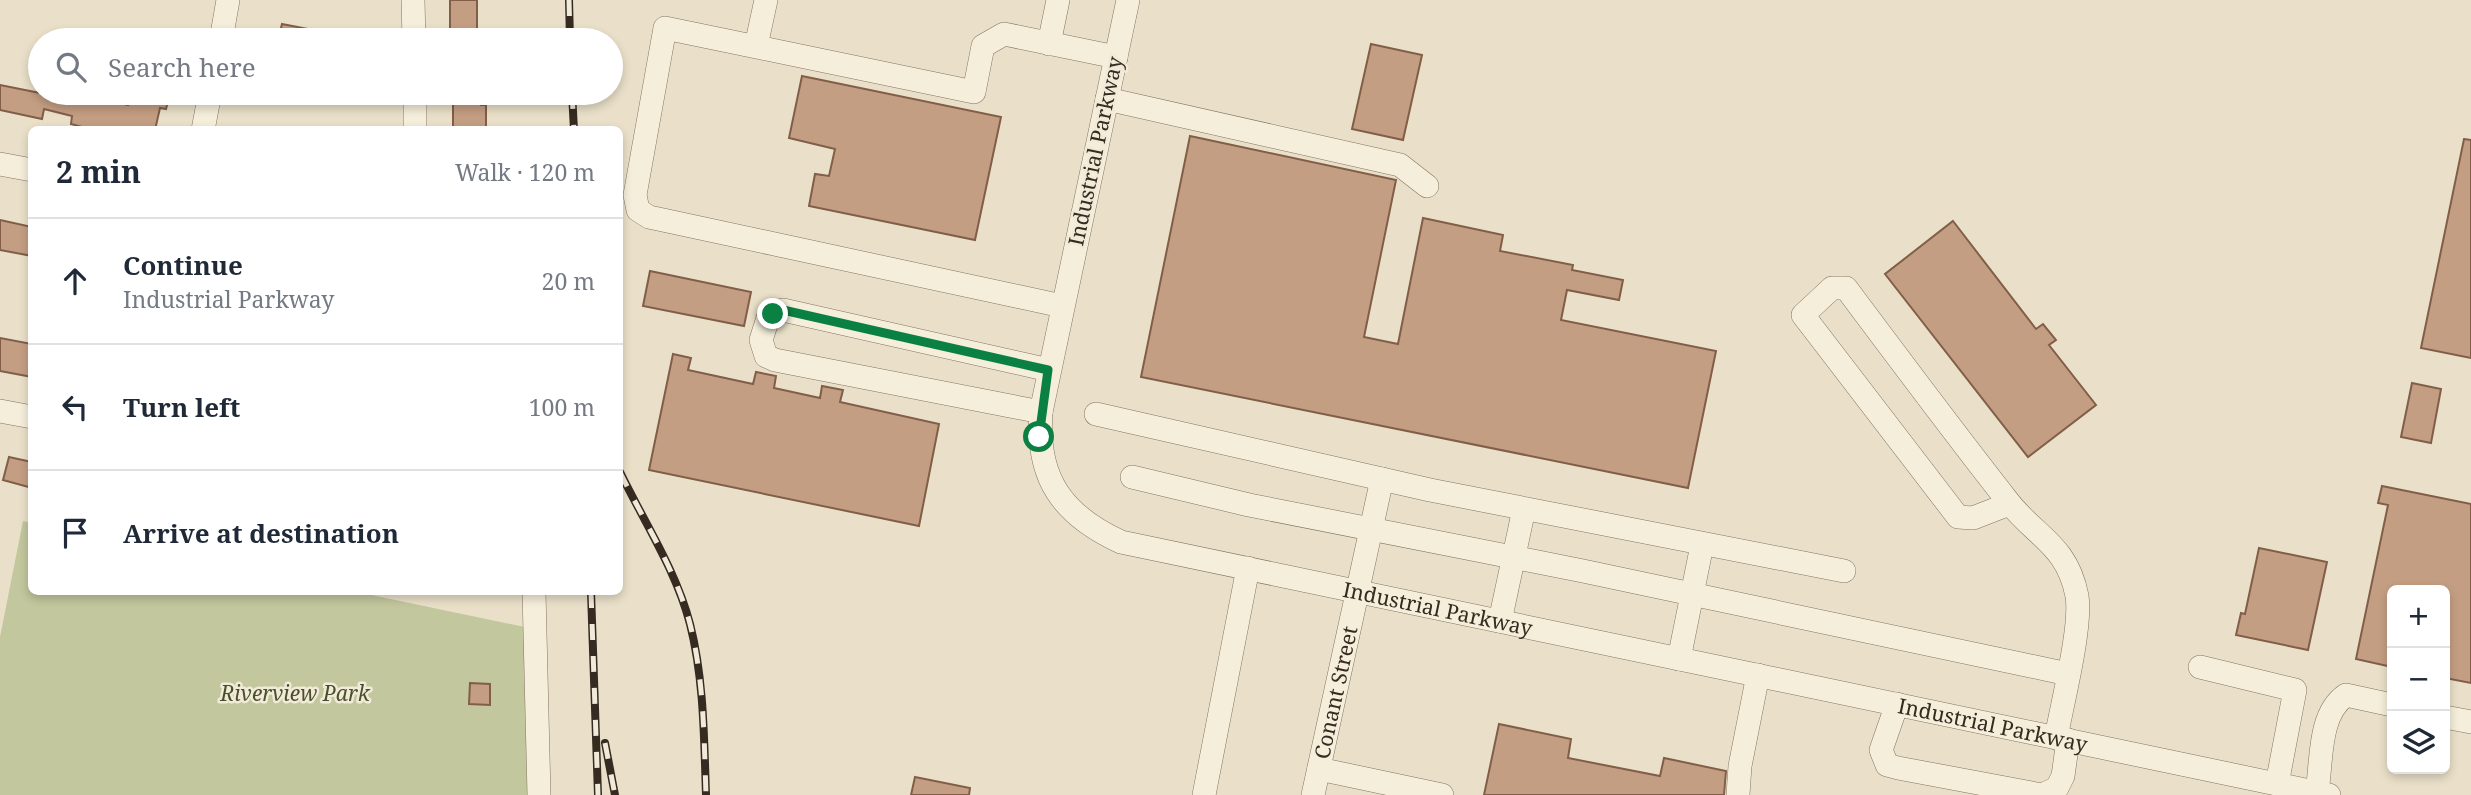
<!DOCTYPE html>
<meta charset="utf-8">
<style>
:root{--surface:#fff;--page:#f6f6f7;--text:#1f2937;--muted:#747a83;--line:#e0e1e3}
body{margin:0;font-family:"Noto Serif",serif;background:var(--page);color:var(--text)}
.controls{position:absolute;right:21px;bottom:21px;display:grid;overflow:hidden;border-radius:10px;box-shadow:0 4px 10px #0003}
.controls button{width:63px;height:63px;display:grid;place-items:center;padding:0;border:0;border-bottom:2px solid var(--line);background:var(--surface);color:var(--text);font:35px sans-serif}
.stop{position:absolute;width:21px;height:21px;margin:-16px;border:5px solid #0b8043;border-radius:50%;background:#fff}
.stop.end{background:#0b8043;border-color:#fff;box-shadow:0 2px 7px #0008}
.list{margin:0;padding:0;list-style:none}
h2{display:flex;justify-content:space-between;align-items:center;height:91px;margin:0;padding:0 28px;font-size:30px}
h2 small{font-size:23px;font-weight:400;color:var(--muted)}
.list li{display:grid;grid-template-columns:46px 1fr auto;gap:21px;align-items:center;box-sizing:border-box;height:126px;padding:0 28px;border-top:2px solid var(--line)}
.list b{display:block;font-size:26px;white-space:nowrap}
.list p{margin:0;font-size:23px;white-space:nowrap;color:var(--muted)}
.list em{font-size:23px;font-style:normal;color:var(--muted)}
.icon{flex:none;width:38px;height:38px;fill:none;stroke:currentColor;stroke-width:2;stroke-linecap:round;stroke-linejoin:round}
.map{position:relative;flex:none;width:2471px;height:795px;overflow:hidden}
.search{position:absolute;background:var(--surface);box-shadow:0 4px 10px #0003;left:28px;top:28px;width:595px;height:77px;display:flex;align-items:center;gap:18px;box-sizing:border-box;padding:0 24px;border-radius:38px;color:var(--muted);font-size:26px}
.panel{position:absolute;background:var(--surface);box-shadow:0 4px 10px #0003;left:28px;top:126px;width:595px;height:469px;border-radius:10px}
.map>svg:first-child{display:block}
.green{fill:#c2c79e}
.building{fill:#c49e83;stroke:#815e48;stroke-width:2}
.lines{fill:none;stroke-linecap:round;stroke-linejoin:round}
.minor-casing{stroke:#847360;stroke-width:24}
.minor{stroke:#f5eedb;stroke-width:23}
.rail-casing{stroke:#362b21;stroke-width:8}
.rail{stroke:#f2ead8;stroke-width:5;stroke-dasharray:16;stroke-linecap:butt}
.route{stroke:#0b8043;stroke-width:9}
.labels{text-anchor:middle;dominant-baseline:central;stroke-width:5;stroke-linejoin:round;paint-order:stroke}
.street-label{font-size:21px;fill:#362b21;stroke:#f2ead8}
.park-label{font-size:21px;font-style:italic;fill:#47512a;stroke:#f2ead8}
</style>
<div class="map">
<svg width="2471" height="795" viewBox="0 0 2471 795">
<rect width="100%" height="100%" fill="#eae0c9"/>
<polygon class="green" points="23,521 31,523 32,592 357,592 525,627 529,795 0,795 0,637"/>
<g class="building">
<rect x="450" y="0" width="27" height="37"/>
<polygon points="282,24 329,33 329,40 278,40"/>
<polygon points="1371,44 1422,55 1403,140 1352,129"/>
<polygon points="802,76 1001,117 975,240 809,206 815,174 829,176 835,149 789,138"/>
<polygon points="0,85 60,97 61,93 98,93 97,97 128,105 129,101 121,100 122,93 170,93 166,109 160,108 155,130 93,130 71,124 72,116 44,109 42,119 0,110"/>
<polygon points="453,93 481,93 481,105 486,105 486,130 453,130"/>
<polygon points="1190,136 1396,180 1364,337 1398,344 1423,218 1503,235 1500,251 1573,265 1572,270 1623,280 1619,300 1567,290 1561,320 1716,351 1688,488 1141,377"/>
<polygon points="2464,139 2471,140 2471,358 2421,348"/>
<polygon points="0,220 32,227 32,256 0,250"/>
<polygon points="1953,221 2036,329 2043,324 2056,340 2049,345 2096,405 2028,457 1885,274"/>
<polygon points="650,271 751,292 744,326 643,306"/>
<polygon points="0,338 32,344 32,377 0,371"/>
<polygon points="673,354 691,358 688,370 753,384 756,372 776,376 774,388 820,398 822,386 843,390 840,402 939,424 919,526 649,470"/>
<polygon points="2412,383 2441,389 2431,443 2401,437"/>
<polygon points="9,457 32,462 32,488 3,480"/>
<polygon points="2382,486 2471,504 2471,683 2445,678 2445,590 2392,590 2392,667 2356,659 2388,505 2378,503"/>
<polygon points="2259,548 2327,562 2308,650 2236,635 2241,613 2245,614"/>
<polygon points="470,683 490,684 490,705 469,704"/>
<polygon points="1499,724 1571,739 1568,758 1660,776 1664,758 1726,771 1724,795 1484,795"/>
<polygon points="915,777 970,788 969,795 911,795"/>
</g>
<g class="lines">
<g class="minor-casing">
<g id="minor">
<polyline points="413,0 414,40"/>
<path id="s1" d="M1128 0 1041 412C1036 478 1062 515 1121 542L2329 795"/>
<polyline points="221,40 228,0"/>
<polyline points="1049,44 1058,0"/>
<polyline points="756,46 766,0"/>
<polyline points="415,93 415,130"/>
<polyline points="1107,99 1400,165 1427,186"/>
<polyline points="203,130 210,93"/>
<polyline points="0,164 32,170"/>
<polyline points="1062,306 649,217 638,210 635,195 665,28 974,92 983,46 1004,34 1116,57"/>
<polyline points="0,411 32,417"/>
<polyline points="1041,412 775,360 766,356 761,340 768,318 783,310 1049,370"/>
<polyline points="1096,414 1430,490 1844,571"/>
<polyline points="1132,477 1249,505 1583,571 2068,674"/>
<path d="M2009 504 1973 518 1958 517 1803 315 1832 288H1846C1899 359 1952 430 2007 500 2035 537 2067 544 2077 596 2082 627 2062 704 2056 738"/>
<polyline points="534,592 539,795"/>
<polyline points="1500,621 1524,509"/>
<polyline points="1679,659 1702,545"/>
<polyline points="2200,667 2295,690 2277,784"/>
<polyline points="1897,704 1881,750 1887,765 1898,768 2042,795 2057,788 2063,776 2068,740"/>
<polyline points="2445,717 2471,722"/>
<polyline points="1319,769 1442,795"/>
<path d="M2317 792C2322 761 2318 714 2346 695L2392 705"/>
<polyline points="1204,795 1248,568"/>
<path id="s2" d="M1313 795 1382 479"/>
<polyline points="1738,795 1740,766 1758,675"/>
</g>
</g>
<use href="#minor" class="minor"/>
<g class="rail-casing">
<g id="rail">
<polyline points="569,0 570,40"/>
<polyline points="572,93 574,130"/>
<path d="M620 472C644 522 676 570 690 624 704 679 704 738 706 795"/>
<polyline points="591,592 598,795"/>
<polyline points="605,743 615,795"/>
</g>
</g>
<use href="#rail" class="rail"/>
</g>
<g class="lines">
<polyline class="route" points="773,314 783,310 1048,370 1039,437"/>
</g>
<g class="labels">
<g class="street-label">
<text transform="translate(1095 151) rotate(-78)">Industrial Parkway</text>
<text stroke="none"><textPath href="#s1" startOffset="910">Industrial Parkway</textPath></text>
<text stroke="none"><textPath href="#s2" startOffset="105">Conant Street</textPath></text>
<text stroke="none"><textPath href="#s1" startOffset="1477">Industrial Parkway</textPath></text>
</g>
<g class="park-label">
<text x="295" y="693">Riverview Park</text>
</g>
</g>
</svg>
<div class="controls">
<button>+</button>
<button>−</button>
<button><svg class="icon" aria-label="layers" viewBox="0 0 24 24"><path d="M12 4l9 5-9 5-9-5zM3 14l9 5 9-5"/></svg></button>
</div>
<div class="stop" style="left:1039px;top:437px"></div>
<div class="stop end" style="left:773px;top:314px"></div>
<div class="search"><svg class="icon" aria-label="search" viewBox="0 0 24 24"><circle cx="10" cy="10" r="6"/><path d="M15 15l6 6"/></svg>Search here</div>
<section class="panel">
<h2>2 min<small>Walk · 120 m</small></h2>
<ul class="list">
<li><svg class="icon" aria-label="ahead" viewBox="0 0 24 24"><path d="M12 20V5M6 11l6-6 6 6"/></svg><div><b>Continue</b><p>Industrial Parkway</p></div><em>20 m</em></li>
<li><svg class="icon" aria-label="left" viewBox="0 0 24 24"><path d="M17 20v-9H6M10 6l-5 5 5 5"/></svg><div><b>Turn left</b></div><em>100 m</em></li>
<li><svg class="icon" aria-label="arrive" viewBox="0 0 24 24"><path d="M6 21V4h12l-3 4 3 4H6"/></svg><div><b>Arrive at destination</b></div></li>
</ul>
</section>
</div>
